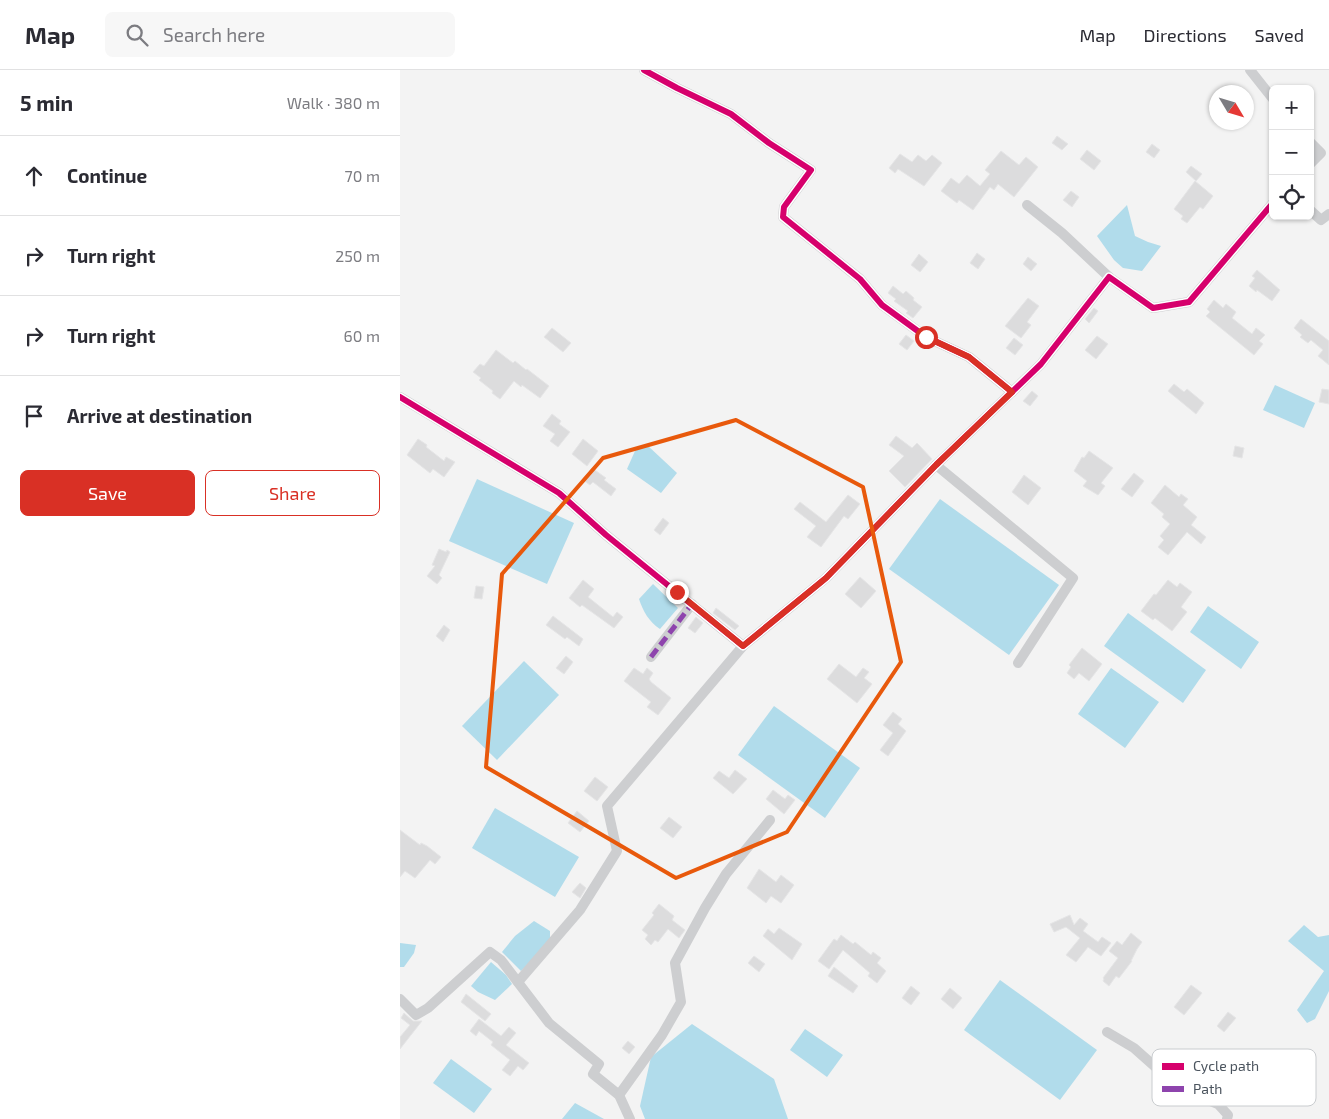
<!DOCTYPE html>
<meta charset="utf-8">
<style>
:root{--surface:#fff;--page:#f7f7f7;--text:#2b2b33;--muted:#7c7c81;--line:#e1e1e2;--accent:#d93025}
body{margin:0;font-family:"Exo 2",sans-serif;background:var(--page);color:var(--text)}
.controls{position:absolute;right:15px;top:15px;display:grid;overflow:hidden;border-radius:8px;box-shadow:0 1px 4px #0004}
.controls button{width:45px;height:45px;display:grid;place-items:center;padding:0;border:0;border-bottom:1px solid var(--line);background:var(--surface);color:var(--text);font:25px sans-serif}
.compass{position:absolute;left:809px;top:15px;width:45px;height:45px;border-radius:50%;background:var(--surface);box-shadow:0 1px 4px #0004;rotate:128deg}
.stop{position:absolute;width:15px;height:15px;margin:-11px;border:4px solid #d93025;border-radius:50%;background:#fff}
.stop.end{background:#d93025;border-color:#fff;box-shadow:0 1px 5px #0008}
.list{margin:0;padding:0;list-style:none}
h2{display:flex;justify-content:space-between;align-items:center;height:65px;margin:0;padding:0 20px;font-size:21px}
h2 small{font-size:16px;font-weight:400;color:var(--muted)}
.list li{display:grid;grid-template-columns:32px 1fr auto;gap:15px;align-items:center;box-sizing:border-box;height:80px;padding:0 20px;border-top:1px solid var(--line)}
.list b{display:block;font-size:19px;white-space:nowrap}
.list em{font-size:16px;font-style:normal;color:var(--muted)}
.actions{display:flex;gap:10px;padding:15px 20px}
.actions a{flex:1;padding:11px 0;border:1px solid var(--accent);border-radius:8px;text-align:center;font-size:18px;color:var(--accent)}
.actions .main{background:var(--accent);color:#fff}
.icon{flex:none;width:28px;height:28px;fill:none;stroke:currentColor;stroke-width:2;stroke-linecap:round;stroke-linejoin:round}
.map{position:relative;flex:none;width:929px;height:1049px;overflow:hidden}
header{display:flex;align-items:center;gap:30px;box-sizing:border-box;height:70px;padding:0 25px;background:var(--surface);border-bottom:1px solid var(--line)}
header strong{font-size:24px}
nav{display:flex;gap:28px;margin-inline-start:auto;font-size:18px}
.search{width:350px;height:45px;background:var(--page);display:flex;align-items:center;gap:12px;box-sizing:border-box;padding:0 18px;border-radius:8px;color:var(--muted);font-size:19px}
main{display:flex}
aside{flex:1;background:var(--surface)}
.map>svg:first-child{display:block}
.water{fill:#b1dceb}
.building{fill:#dcdcdd;stroke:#e5e5e6}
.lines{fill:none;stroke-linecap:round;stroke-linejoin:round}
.minor{stroke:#cdced0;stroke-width:10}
.quiet{stroke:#8e44ad;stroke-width:5;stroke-dasharray:10 5;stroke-linecap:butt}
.cycleway-casing{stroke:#fff;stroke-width:9}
.cycleway{stroke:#d6006c;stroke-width:6}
.route{stroke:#d93025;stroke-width:6}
.marked{fill:none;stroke:#e8590c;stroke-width:4;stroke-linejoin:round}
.key{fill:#fff;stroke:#c9cccf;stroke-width:1}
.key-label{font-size:14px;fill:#4b545e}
</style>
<header>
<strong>Map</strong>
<div class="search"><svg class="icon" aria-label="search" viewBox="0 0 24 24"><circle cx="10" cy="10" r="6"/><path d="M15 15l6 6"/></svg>Search here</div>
<nav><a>Map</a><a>Directions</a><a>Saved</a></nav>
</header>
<main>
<aside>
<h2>5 min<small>Walk · 380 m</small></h2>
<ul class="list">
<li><svg class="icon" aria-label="ahead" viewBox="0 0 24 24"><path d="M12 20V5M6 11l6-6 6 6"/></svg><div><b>Continue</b></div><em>70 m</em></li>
<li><svg class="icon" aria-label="right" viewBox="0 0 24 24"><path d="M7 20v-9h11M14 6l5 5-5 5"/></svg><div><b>Turn right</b></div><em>250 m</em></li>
<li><svg class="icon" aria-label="right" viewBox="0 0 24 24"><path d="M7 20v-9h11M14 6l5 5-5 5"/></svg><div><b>Turn right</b></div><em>60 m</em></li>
<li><svg class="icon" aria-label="arrive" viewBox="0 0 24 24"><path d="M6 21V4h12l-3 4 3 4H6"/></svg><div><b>Arrive at destination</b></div></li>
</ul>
<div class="actions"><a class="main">Save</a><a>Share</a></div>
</aside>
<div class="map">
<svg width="929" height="1049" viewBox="0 0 929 1049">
<rect width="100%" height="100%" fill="#f3f3f3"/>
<g class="water">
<polygon points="727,135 735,166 748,172 761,176 742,201 723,198 714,190 697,166"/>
<polygon points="875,315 915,333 904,358 863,340"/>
<polygon points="247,375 277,403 261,423 227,399 235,381"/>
<polygon points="77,409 174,453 147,514 49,471"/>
<polygon points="540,429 659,515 609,585 489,499"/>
<path d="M253 514 278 538 260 559C249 552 243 541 239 529Z"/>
<polygon points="808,536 859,572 841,599 790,562"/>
<polygon points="728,543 806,600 783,633 704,576"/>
<polygon points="124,591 159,625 97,690 62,656"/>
<polygon points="711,598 759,632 725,678 678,644"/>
<polygon points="374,636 460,698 425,748 338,685"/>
<polygon points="95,738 179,787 155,827 72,778"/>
<polygon points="134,851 150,861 150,871 121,901 102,882 115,866"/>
<polygon points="904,855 918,867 929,865 929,921 915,949 907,953 897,940 924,901 888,871"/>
<polygon points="0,873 16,875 14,883 4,897 0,897"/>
<polygon points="91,892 106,905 112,914 95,930 78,922 71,916"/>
<polygon points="600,910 697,980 660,1030 564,960"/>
<polygon points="292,954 374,1009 388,1049 245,1049 240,1036 251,987"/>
<polygon points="405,959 443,985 427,1007 390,980"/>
<polygon points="51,989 92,1019 74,1043 33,1013"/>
<polygon points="175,1033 204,1049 162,1049"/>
</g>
<g class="building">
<polygon points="657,66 668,74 662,80 652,73"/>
<polygon points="752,74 760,80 754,88 746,82"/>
<polygon points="687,80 701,91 694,100 680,89"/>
<polygon points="601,81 619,95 626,87 638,97 614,127 598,114 594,120 590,117 573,140 559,130 557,133 541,121 551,108 559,114 567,105 580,116 590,104 585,100"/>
<polygon points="500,84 512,92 518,85 526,91 532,85 542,93 524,116 498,99 495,103 489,98"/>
<polygon points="791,96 802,104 796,111 786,102"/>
<polygon points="795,111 813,126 803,139 800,137 787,153 781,149 783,146 774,139"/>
<polygon points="671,121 679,127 672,137 663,130"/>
<polygon points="577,183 585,189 578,199 570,193"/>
<polygon points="519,184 528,192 520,202 511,195"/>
<polygon points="628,187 637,194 631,201 623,194"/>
<polygon points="857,200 880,220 872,231 857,220 856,222 849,216 855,208 852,206"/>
<polygon points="493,216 503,224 506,221 514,228 513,230 522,237 513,248 506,243 508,241 494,231 496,229 488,223"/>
<polygon points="628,228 639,236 627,252 631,255 621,268 605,256"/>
<polygon points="814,230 823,238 826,234 836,242 832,248 852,264 856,258 865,265 859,271 863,274 854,285 806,246 810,242 807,239"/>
<polygon points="694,238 698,241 689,253 685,249"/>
<polygon points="901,249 929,271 929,295 918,286 923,280 911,270 908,273 900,267 902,265 894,258"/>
<polygon points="152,258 171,273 163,282 144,267"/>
<polygon points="506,265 514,271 507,280 499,274"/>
<polygon points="697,266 708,274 696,289 685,280"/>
<polygon points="614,268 623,275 615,285 606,278"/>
<polygon points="96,280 113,293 115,291 126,300 127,299 149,316 140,328 122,315 121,317 114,311 100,329 92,323 93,321 79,310 81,308 73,302 80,294 84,296"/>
<polygon points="774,314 784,322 787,319 804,333 796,344 768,321"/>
<polygon points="922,319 929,320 929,334 919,332"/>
<polygon points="632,321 638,326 630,336 623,331"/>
<polygon points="152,344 161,351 159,354 170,362 158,377 150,371 155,364 143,356"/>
<polygon points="496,366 512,378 517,373 532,389 505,417 489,401 504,386 489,375"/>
<polygon points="18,369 27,375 26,377 44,391 46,387 55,392 44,407 33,399 30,403 7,385"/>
<polygon points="183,369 198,381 187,396 172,384"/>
<polygon points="835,376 844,378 842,388 833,386"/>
<polygon points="689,381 713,398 701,413 705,416 698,425 683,416 687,411 674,401 682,387 684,388"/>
<polygon points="192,398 206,408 204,410 216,419 211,426 193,412 190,415 183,410"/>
<polygon points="734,403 744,411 732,427 721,419"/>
<polygon points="624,405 641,418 628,435 612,422"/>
<polygon points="765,415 779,427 781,424 788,429 783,435 797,447 791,455 806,467 801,474 787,462 768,485 758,477 764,470 760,466 770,454 762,447 764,444 751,433"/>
<polygon points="448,425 460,434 448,449 444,446 421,477 407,467 416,456 394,439 400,432 426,452"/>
<polygon points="263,448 269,453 260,465 254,460"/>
<polygon points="39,479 46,482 47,480 50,482 39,505 42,508 37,514 27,506 35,496 32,495"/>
<polygon points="460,507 476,521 461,538 445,524"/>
<polygon points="183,510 194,519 188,527 213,547 217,542 223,547 214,558 182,535 180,537 169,528"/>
<polygon points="768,510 777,517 780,513 792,522 781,537 787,542 772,561 755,548 753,550 741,541 754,524 756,525"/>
<polygon points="76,516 84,517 82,529 74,528"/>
<polygon points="316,538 339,556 335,560 313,543"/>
<polygon points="153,546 183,569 179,576 167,567 165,569 146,555"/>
<polygon points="296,547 303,553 295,563 288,558"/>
<polygon points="44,555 50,560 43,572 36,566"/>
<polygon points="682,578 702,594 689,611 679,603 674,609 667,603 671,597 669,595"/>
<polygon points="166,586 173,592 164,604 156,598"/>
<polygon points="439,594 456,607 463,598 469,602 464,608 472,614 457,633 427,609"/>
<polygon points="234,598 243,604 247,598 253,603 249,609 251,612 271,628 258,645 247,637 251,632 224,611"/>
<polygon points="493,642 502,649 498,654 506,661 488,686 480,680 493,663 483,655"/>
<polygon points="335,700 347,709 333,724 313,708 319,701 329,708"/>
<polygon points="195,707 208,717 197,731 184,721"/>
<polygon points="373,720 385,729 388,725 395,730 384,744 366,729"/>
<polygon points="177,741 189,751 180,762 168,753"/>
<polygon points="269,747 282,757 273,768 260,758"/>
<polygon points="0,760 20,775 21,773 27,776 41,787 35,794 30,790 15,808 5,801 0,807"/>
<polygon points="359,799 376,812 381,805 394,815 381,833 371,826 366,833 347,818"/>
<polygon points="180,813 186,818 180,828 172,822"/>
<polygon points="259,834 274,846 272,850 285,860 279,868 268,859 258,872 255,870 251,875 245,869 248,865 242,860 254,845 252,843"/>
<polygon points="670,845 674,855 680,848 688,854 683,861 698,872 702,867 711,873 701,886 688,877 676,892 666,885 680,868 666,857 654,862 650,854"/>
<polygon points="379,858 402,874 392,890 363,866 368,859 374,864"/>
<polygon points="731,863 742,872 737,879 731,891 732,891 719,908 716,906 709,916 703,911 704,909 703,908 718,888 709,881 717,871 722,875"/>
<polygon points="441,865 453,874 455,872 471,885 473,882 481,888 477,893 486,901 477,913 468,906 470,903 443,880 429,899 418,891 434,869 437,871"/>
<polygon points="354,886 365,894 359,902 348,893"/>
<polygon points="434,897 458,916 453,923 428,906"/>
<polygon points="791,915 802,923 784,945 774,937"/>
<polygon points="511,916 520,923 511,935 502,928"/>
<polygon points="550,918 562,928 553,939 541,929"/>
<polygon points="66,924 91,944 85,951 61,932"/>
<polygon points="828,942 836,948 824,962 817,956"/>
<polygon points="4,943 13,951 22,951 0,979 0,967 10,955 1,948"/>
<polygon points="79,949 101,966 109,957 116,963 106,975 129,993 123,1000 118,996 110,1006 102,1000 110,990 91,975 93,972 79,961 76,966 70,961"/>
<polygon points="228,971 235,977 229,984 222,978"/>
</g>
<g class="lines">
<g class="minor">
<polyline points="244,0 277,18 331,44 369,73 411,100 384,137 383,147 460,209 482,235 526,267 569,287 612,322"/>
<polyline points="850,0 873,29"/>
<polyline points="910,72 921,83 910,94"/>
<polyline points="627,135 662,163 709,207"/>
<polyline points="910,140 921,150 929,144"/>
<polyline points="0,327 159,423 206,465 343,576 426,508 536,395 641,294 709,207 753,238 789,232 873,133"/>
<polyline points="536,395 673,508 618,593"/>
<polyline points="251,587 292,534"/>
<polyline points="118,912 180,840 217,781 207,736 343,576"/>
<polyline points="0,929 16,945 28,938 90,882 101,890 149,953 199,994 193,1004 219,1025 230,1049"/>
<polyline points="707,962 734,978 779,1018 818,1034 828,1045 827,1049"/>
<polyline points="219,1025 262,965 281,932 275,893 305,838 326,804 370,750"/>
</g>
<polyline class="quiet" points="251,587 292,534"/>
<g class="cycleway-casing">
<g id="cycleway">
<polyline points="244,0 277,18 331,44 369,73 411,100 384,137 383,147 460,209 482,235 526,267 569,287 612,322"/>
<polyline points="0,327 159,423 206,465 343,576 426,508 536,395 641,294 709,207 753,238 789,232 873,133"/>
</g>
</g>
<use href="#cycleway" class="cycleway"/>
</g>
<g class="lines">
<polyline class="route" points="277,522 343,576 426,508 536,395 612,322 569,287 526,267"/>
</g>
<path class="marked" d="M336 350 463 417 501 592 387 762 276 808 86 697 102 504 203 388Z"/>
<rect x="752" y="979" width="164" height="57" rx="8" class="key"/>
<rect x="762" y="993" width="22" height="7" fill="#d6006c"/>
<rect x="762" y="1016" width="22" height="6" fill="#8e44ad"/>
<g class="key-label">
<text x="793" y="1001">Cycle path</text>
<text x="793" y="1024">Path</text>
</g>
</svg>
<div class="controls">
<button>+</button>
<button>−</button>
<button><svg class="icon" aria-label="locate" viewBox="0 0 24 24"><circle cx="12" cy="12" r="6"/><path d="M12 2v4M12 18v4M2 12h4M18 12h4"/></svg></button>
</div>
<svg class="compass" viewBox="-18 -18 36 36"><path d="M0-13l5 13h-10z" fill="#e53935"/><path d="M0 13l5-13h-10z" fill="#7c7c81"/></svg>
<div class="stop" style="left:526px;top:267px"></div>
<div class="stop end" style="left:277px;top:522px"></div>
</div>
</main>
